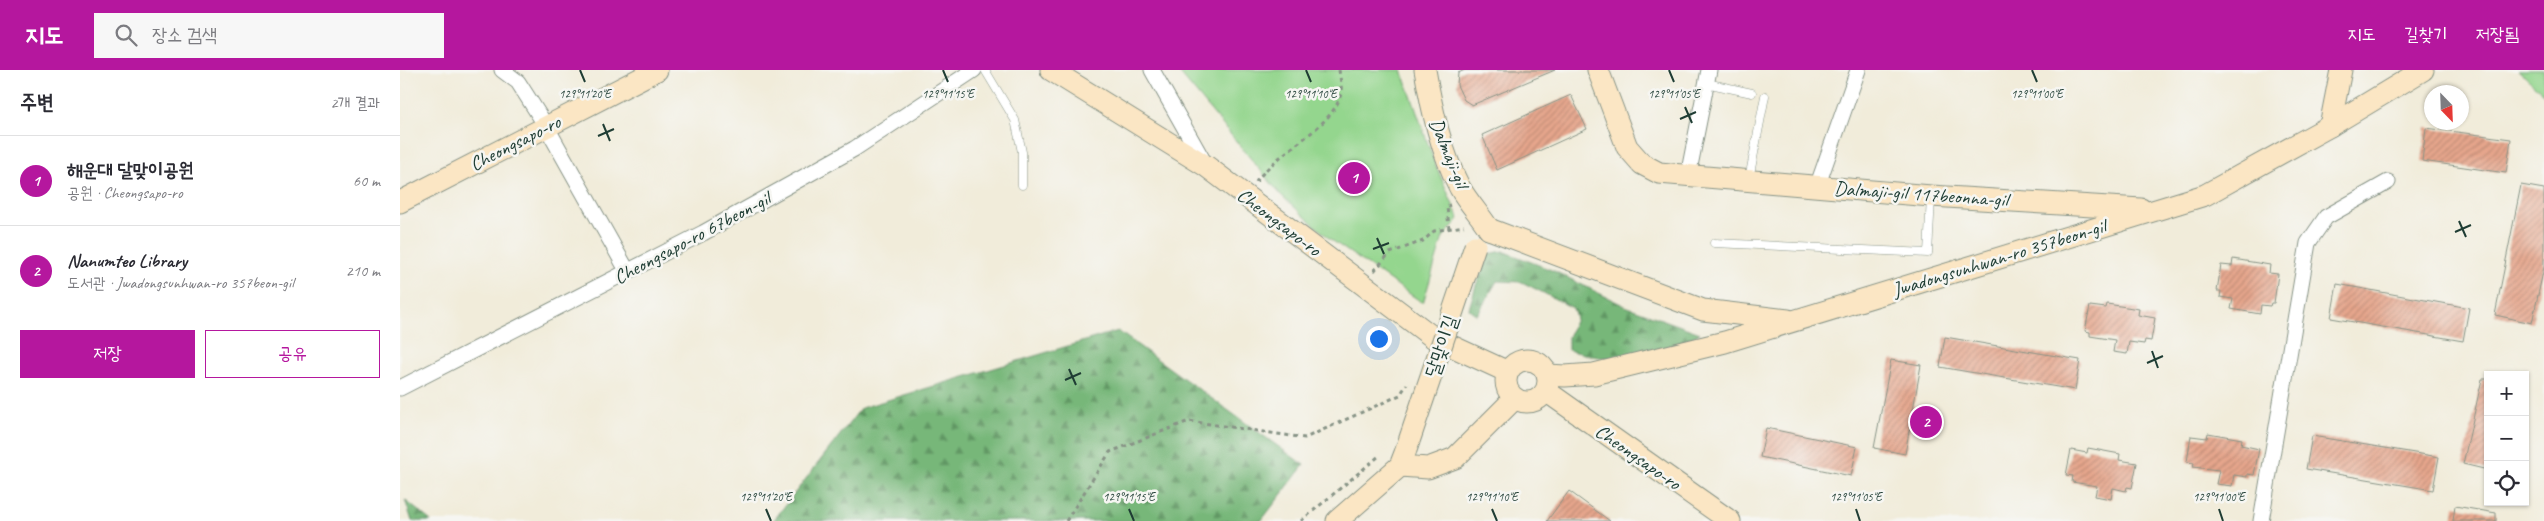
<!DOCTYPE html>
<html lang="ko">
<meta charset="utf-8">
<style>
:root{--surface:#fff;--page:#f7f7f7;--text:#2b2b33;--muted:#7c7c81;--line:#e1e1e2;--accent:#b5179e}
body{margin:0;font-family:Caveat,"Poor Story",sans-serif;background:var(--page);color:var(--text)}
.controls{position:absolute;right:15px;bottom:15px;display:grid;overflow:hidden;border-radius:0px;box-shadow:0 1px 4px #0004}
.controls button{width:45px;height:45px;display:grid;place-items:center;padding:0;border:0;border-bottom:1px solid var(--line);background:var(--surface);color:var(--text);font:25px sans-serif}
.compass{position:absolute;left:2024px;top:15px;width:45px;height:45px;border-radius:50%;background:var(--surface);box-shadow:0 1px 4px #0004;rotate:157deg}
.you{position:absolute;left:978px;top:268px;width:18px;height:18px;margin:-12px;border:4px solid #fff;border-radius:50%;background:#1a73e8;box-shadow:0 0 0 8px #1a73e833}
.badge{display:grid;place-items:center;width:32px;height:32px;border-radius:50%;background:var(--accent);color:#fff;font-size:16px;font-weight:700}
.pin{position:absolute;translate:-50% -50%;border:2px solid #fff;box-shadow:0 1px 5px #0006}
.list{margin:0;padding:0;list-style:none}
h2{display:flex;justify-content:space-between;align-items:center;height:65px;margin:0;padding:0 20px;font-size:21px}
h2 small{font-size:16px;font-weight:400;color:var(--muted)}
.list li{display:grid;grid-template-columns:32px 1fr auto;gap:15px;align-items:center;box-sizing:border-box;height:90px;padding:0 20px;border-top:1px solid var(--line)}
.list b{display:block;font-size:19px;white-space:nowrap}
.list p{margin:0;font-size:16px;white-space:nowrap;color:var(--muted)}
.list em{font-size:16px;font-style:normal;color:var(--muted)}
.actions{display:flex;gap:10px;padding:15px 20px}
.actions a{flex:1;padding:11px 0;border:1px solid var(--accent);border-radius:0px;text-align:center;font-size:18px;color:var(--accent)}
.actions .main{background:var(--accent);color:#fff}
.icon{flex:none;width:28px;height:28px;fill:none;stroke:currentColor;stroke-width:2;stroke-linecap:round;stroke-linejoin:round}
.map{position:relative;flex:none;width:2144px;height:451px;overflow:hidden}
header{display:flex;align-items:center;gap:30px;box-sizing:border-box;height:70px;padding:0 25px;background:var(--accent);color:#fff}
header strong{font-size:24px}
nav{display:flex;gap:28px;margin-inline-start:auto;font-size:18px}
.search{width:350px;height:45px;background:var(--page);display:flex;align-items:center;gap:12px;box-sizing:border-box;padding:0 18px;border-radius:0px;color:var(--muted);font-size:19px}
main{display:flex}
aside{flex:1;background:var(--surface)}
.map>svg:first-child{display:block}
.forest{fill:url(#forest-firs);stroke:#4b7a56}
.green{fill:#94d68e;stroke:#5a8a61}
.building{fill:url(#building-hatch)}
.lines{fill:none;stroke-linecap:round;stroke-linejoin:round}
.lane-casing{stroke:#889487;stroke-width:9}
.street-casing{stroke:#889487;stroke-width:17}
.secondary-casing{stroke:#889487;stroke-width:23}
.path{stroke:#889487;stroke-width:3;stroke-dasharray:4 4;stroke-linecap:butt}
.lane{stroke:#fff;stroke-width:8}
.street{stroke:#fff;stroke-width:15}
.secondary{stroke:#fbe6c4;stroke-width:21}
.secondary-bridge-casing{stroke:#889487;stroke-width:23;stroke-linecap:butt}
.secondary-bridge{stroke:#fbe6c4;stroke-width:21}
.ticks{fill:none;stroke:#1f3d34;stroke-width:2}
.labels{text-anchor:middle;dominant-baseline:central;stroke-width:5;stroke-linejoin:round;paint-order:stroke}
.street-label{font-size:20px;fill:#1f3d34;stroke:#f6f6f2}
.ticks-label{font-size:12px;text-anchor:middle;fill:#1f3d34;stroke:#f6f6f2;stroke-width:5;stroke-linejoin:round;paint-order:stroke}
</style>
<header>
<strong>지도</strong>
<div class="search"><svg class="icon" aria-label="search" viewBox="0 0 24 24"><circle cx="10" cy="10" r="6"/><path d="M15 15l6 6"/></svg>장소 검색</div>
<nav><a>지도</a><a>길찾기</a><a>저장됨</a></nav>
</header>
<main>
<aside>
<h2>주변<small>2개 결과</small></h2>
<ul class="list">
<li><span class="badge">1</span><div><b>해운대 달맞이공원</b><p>공원 · Cheongsapo-ro</p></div><em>60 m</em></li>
<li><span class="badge">2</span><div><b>Nanumteo Library</b><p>도서관 · Jwadongsunhwan-ro 357beon-gil</p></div><em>210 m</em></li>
</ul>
<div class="actions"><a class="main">저장</a><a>공유</a></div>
</aside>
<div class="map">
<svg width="2144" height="451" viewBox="0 0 2144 451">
<defs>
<pattern id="forest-firs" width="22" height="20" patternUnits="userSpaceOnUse" patternTransform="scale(1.25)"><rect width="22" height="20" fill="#77b779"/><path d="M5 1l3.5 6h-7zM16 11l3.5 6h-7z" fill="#619664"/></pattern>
<pattern id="building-hatch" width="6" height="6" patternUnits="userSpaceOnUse" patternTransform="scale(1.25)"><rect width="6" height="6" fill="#e6a68c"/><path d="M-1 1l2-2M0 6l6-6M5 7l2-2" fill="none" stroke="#ba8873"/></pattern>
</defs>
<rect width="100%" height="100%" fill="#f6f6f2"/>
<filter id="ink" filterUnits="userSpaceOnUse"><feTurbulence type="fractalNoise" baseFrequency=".02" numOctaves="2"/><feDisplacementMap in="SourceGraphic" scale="10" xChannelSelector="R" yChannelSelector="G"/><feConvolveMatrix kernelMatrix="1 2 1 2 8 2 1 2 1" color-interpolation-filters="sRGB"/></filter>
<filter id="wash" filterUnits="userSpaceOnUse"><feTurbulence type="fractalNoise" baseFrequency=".0096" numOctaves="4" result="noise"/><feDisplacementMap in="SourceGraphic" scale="20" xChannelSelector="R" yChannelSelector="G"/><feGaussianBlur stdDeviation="1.12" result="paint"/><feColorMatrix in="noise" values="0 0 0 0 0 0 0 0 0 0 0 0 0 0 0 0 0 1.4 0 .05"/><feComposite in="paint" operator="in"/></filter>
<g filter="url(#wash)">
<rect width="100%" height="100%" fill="#f1ecda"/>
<g class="forest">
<path d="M1103 181 1154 201 1225 236 1300 263C1281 276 1234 287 1210 288 1197 288 1181 283 1168 280V267L1176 249 1173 238 1122 212 1097 211 1077 245 1069 239 1076 215 1089 184Z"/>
<polygon points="718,261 904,395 861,451 373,451 461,338"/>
<polygon points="5,430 31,451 12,451"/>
</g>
<g class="green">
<polygon points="777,0 1002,0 1034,91 1059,149 1043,167 1023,233 930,169 881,125"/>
<polygon points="2118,0 2144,0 2144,24"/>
</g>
<g id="blocks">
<g class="building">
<polygon points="1065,0 1155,0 1072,35 1064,30 1057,15 1058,3"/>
<polygon points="1171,25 1187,59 1097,100 1082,65"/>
<polygon points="2026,58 2111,69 2106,103 2022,91"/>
<polygon points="2121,115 2144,119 2144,197 2132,253 2095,245"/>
<polygon points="1833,189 1870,195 1869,203 1878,204 1874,233 1871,233 1870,236 1861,235 1860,244 1831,239 1833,229 1820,227 1821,221 1817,221 1821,195 1832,196"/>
<polygon points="1937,214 2069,238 2063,271 1931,248"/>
<polygon points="1707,234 1739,239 1738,245 1755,248 1751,271 1745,270 1744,274 1729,272 1727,284 1713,282 1715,270 1690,266 1690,262 1685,261 1690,236 1706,238"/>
<polygon points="1545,267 1680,290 1675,320 1540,297"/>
<polygon points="1491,290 1521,295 1505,384 1474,378"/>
<polygon points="2082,309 2088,309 2088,400 2063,394"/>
<polygon points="1366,358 1457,377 1451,406 1360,387"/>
<polygon points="1808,363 1842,369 1841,375 1859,379 1854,405 1847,404 1847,407 1834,405 1832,416 1816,414 1819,400 1793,397 1794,393 1787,392 1791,366 1807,368"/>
<polygon points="1912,366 2039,387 2033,420 1906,399"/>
<polygon points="1688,378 1720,384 1719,390 1737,393 1732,418 1727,417 1726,421 1713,418 1711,429 1695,426 1697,416 1672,412 1673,406 1666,405 1671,380 1687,383"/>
<polygon points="1169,421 1210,451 1147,451"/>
<polygon points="2055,436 2096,443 2096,451 2053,451"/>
</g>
</g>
</g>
<g filter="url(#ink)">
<use href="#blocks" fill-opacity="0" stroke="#889487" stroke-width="1"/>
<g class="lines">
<g class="lane-casing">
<g id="lane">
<polyline points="585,0 615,50 622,82 622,115"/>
<polyline points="1306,13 1352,23"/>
<polyline points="1349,109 1365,26"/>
<polyline points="1314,173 1528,183 1531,128"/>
</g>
</g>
<g class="street-casing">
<g id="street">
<polyline points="102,0 118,12 146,56 228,202"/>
<polyline points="752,0 805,94"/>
<polyline points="1288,106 1309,0"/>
<polyline points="1417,117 1458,0"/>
<polyline points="0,318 303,163 454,79 574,0"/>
<polyline points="1861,451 1908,173 1926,147 1988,112"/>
</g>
</g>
<g class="secondary-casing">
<g id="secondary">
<polyline points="651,0 806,96 1034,268 1108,302"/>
<path d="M1025 0C1032 40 1041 82 1060 118 1068 132 1080 145 1089 159"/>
<polyline points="1198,0 1227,77 1242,94 1259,103 1531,126 1741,139"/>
<polyline points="1930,56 1941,0"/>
<polyline points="0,132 257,0"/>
<polyline points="1089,159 1303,240 1388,250"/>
<circle cx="1127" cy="311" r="21"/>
<polyline points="1148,305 1165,306 1194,304 1325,272 1805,125 1930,56 2023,0"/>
<polyline points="1146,321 1330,451"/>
<polyline points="1000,396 1028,398 1055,388 1114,329"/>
<polyline points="937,451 1000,396 1005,383"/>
</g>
</g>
<g class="path">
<path d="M856 112C876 82 930 59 940 27 943 20 940 8 939 0"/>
<polyline points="1049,159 1047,136 1050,135"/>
<polyline points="974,201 990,183 1023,171 1034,161 1064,156"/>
<polyline points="666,451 710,382 789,351 905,368 1000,325 1007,314"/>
<polyline points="901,451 979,386"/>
</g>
<use href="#lane" class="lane"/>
<use href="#street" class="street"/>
<use href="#secondary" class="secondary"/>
<g class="secondary-bridge-casing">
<polyline id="secondary-bridge" points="1006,380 1075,176"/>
</g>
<use href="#secondary-bridge" class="secondary-bridge"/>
</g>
</g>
<path class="ticks" d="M180 0 185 12M543 0 548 12M906 0 911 12M1269 0 1274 12M1632 0 1637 12M1285 37 1292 53M1280 49 1296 42M203 54 210 71M198 66 214 59M2059 151 2066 167M2055 162 2071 155M977 168 984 184M973 179 989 173M1752 281 1758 298M1747 293 1763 286M669 299 676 315M665 310 681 303M366 439 371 451M729 439 734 451M1092 439 1097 451M1456 439 1460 451M1819 439 1823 451"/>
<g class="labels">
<g class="street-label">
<text transform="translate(115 73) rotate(-27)">Cheongsapo-ro</text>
<text transform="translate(1049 83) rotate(68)">Dalmaji-gil</text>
<text transform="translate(1521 124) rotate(4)">Dalmaji-gil 117beonna-gil</text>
<text transform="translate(879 152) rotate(37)">Cheongsapo-ro</text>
<text transform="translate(292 168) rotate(-28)">Cheongsapo-ro 67beon-gil</text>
<text transform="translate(1599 188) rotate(-17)">Jwadongsunhwan-ro 357beon-gil</text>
<text transform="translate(1041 276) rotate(-71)">달맞이길</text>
<text transform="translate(1238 387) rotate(35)">Cheongsapo-ro</text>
</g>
</g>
<g class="ticks-label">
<text x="185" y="28">129°11'20"E</text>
<text x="548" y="28">129°11'15"E</text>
<text x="911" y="28">129°11'10"E</text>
<text x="1274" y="28">129°11'05"E</text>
<text x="1637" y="28">129°11'00"E</text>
<text x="366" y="431">129°11'20"E</text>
<text x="729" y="431">129°11'15"E</text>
<text x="1092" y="431">129°11'10"E</text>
<text x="1456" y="431">129°11'05"E</text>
<text x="1819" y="431">129°11'00"E</text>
</g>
</svg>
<div class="controls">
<button>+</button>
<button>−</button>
<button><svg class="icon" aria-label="locate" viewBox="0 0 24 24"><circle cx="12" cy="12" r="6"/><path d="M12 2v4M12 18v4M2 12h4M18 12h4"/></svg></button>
</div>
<svg class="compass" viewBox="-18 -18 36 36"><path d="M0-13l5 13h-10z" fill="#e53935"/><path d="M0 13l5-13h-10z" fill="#7c7c81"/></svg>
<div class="you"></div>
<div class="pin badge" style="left:954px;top:108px">1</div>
<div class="pin badge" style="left:1526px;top:352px">2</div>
</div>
</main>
